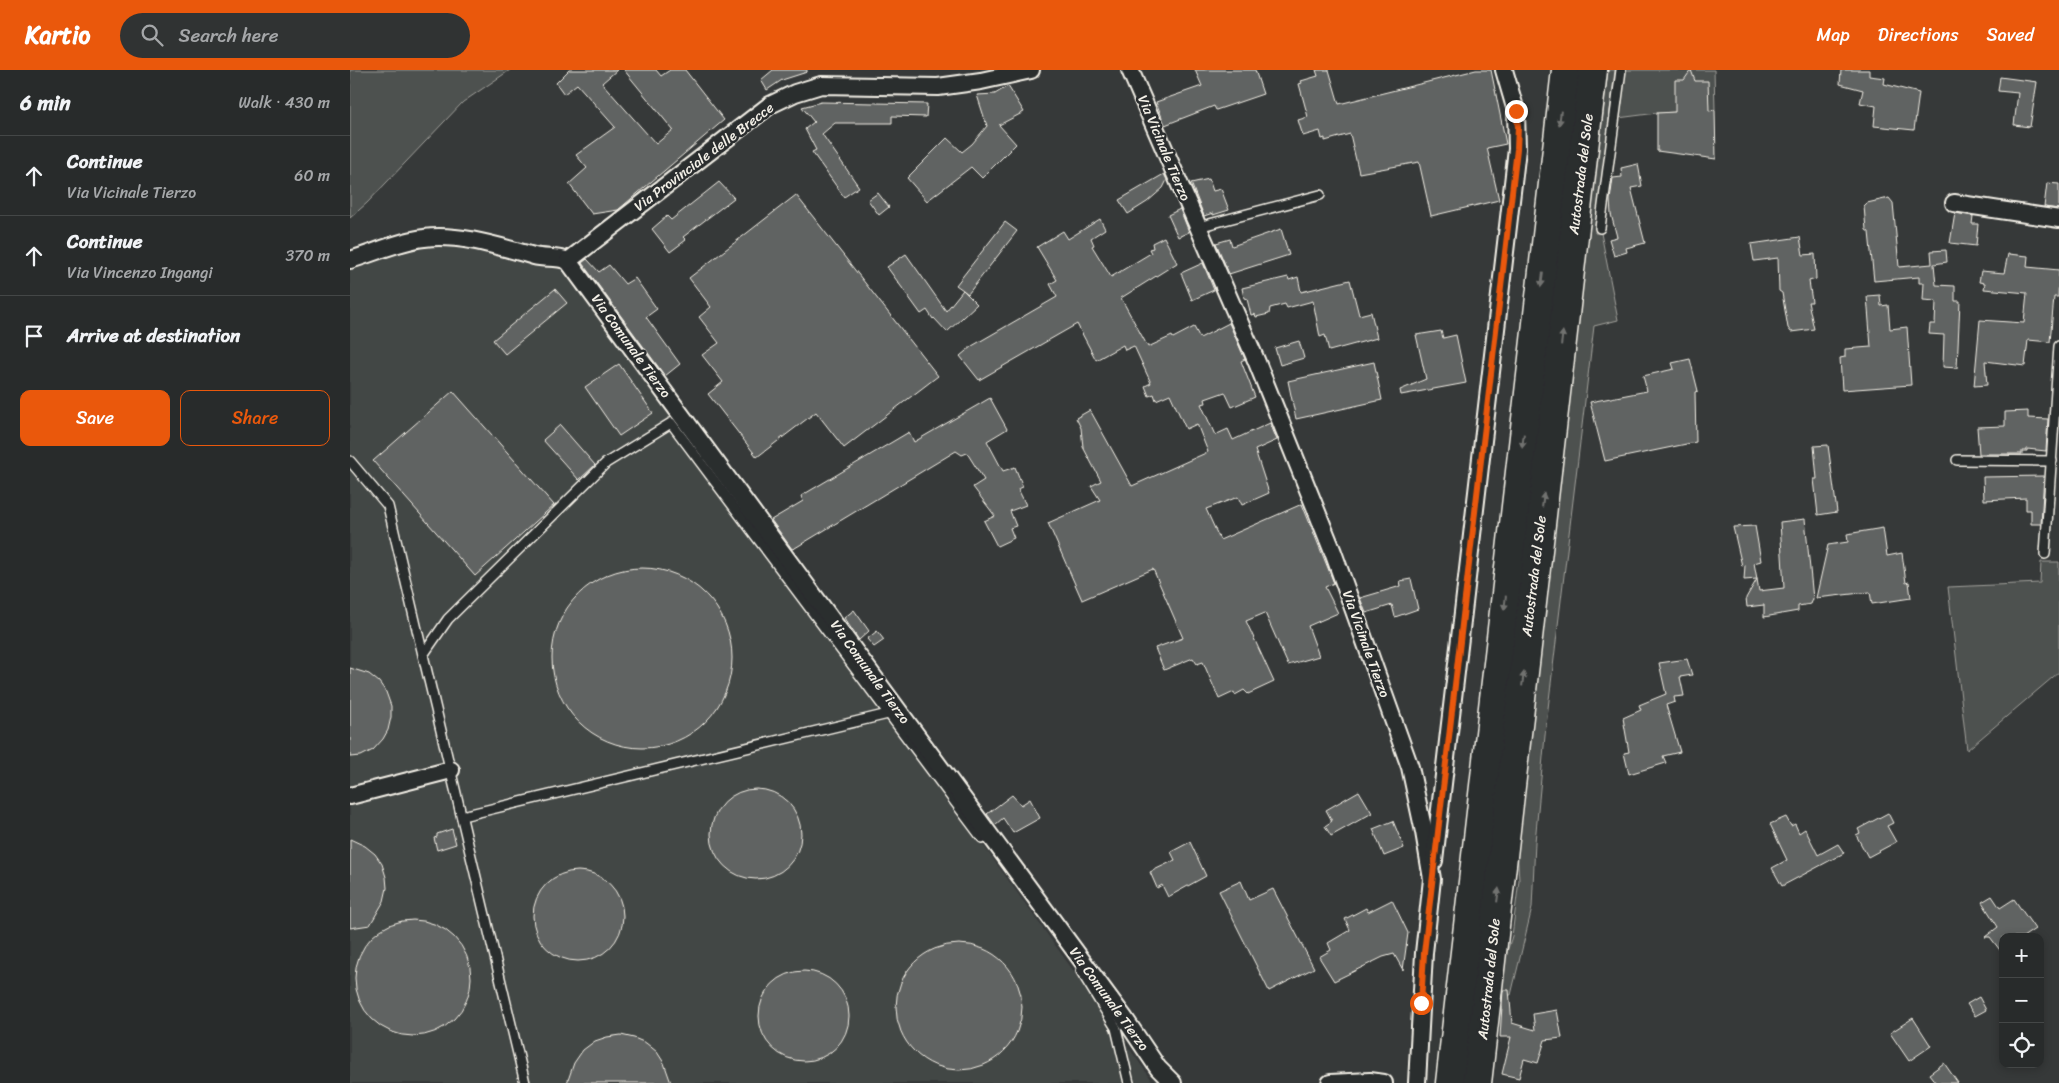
<!DOCTYPE html>
<meta charset="utf-8">
<style>
:root{--surface:#282b2b;--page:#303333;--text:#f1f3f6;--muted:#a5a7a9;--line:#444747;--accent:#ea580c}
body{margin:0;font-family:Sriracha,sans-serif;background:var(--page);color:var(--text)}
.controls{position:absolute;right:15px;bottom:15px;display:grid;overflow:hidden;border-radius:10px;box-shadow:0 2px 8px #0003}
.controls button{width:45px;height:45px;display:grid;place-items:center;padding:0;border:0;border-bottom:1px solid var(--line);background:var(--surface);color:var(--text);font:25px sans-serif}
.stop{position:absolute;width:15px;height:15px;margin:-11px;border:4px solid #ea580c;border-radius:50%;background:#fff}
.stop.end{background:#ea580c;border-color:#fff;box-shadow:0 1px 5px #0008}
.list{margin:0;padding:0;list-style:none}
h2{display:flex;justify-content:space-between;align-items:center;height:65px;margin:0;padding:0 20px;font-size:21px}
h2 small{font-size:16px;font-weight:400;color:var(--muted)}
.list li{display:grid;grid-template-columns:32px 1fr auto;gap:15px;align-items:center;box-sizing:border-box;height:80px;padding:0 20px;border-top:1px solid var(--line)}
.list b{display:block;font-size:19px;white-space:nowrap}
.list p{margin:0;font-size:16px;white-space:nowrap;color:var(--muted)}
.list em{font-size:16px;font-style:normal;color:var(--muted)}
.actions{display:flex;gap:10px;padding:15px 20px}
.actions a{flex:1;padding:11px 0;border:1px solid var(--accent);border-radius:10px;text-align:center;font-size:18px;color:var(--accent)}
.actions .main{background:var(--accent);color:#fff}
.icon{flex:none;width:28px;height:28px;fill:none;stroke:currentColor;stroke-width:2;stroke-linecap:round;stroke-linejoin:round}
.map{position:relative;flex:none;width:1709px;height:1013px;overflow:hidden}
header{display:flex;align-items:center;gap:30px;box-sizing:border-box;height:70px;padding:0 25px;background:var(--accent);color:#fff}
header strong{font-size:24px}
nav{display:flex;gap:28px;margin-inline-start:auto;font-size:18px}
.search{width:350px;height:45px;background:var(--page);display:flex;align-items:center;gap:12px;box-sizing:border-box;padding:0 18px;border-radius:28px;color:var(--muted);font-size:19px}
main{display:flex}
aside{flex:1;background:var(--surface)}
.map>svg:first-child{display:block}
.built{fill:#434645}
.green{fill:#4e514f;stroke:#a1a19c}
.building{fill:#616362;stroke:#f4f1e8}
.lines{fill:none;stroke-linecap:round;stroke-linejoin:round}
.lane-casing{stroke:#f4f1e8;stroke-width:12}
.street-casing{stroke:#f4f1e8;stroke-width:20}
.highway-casing{stroke:#f4f1e8;stroke-width:31}
.lane{stroke:#2a2d2e;stroke-width:9}
.street{stroke:#2a2d2e;stroke-width:16}
.highway{stroke:#2a2d2e;stroke-width:28}
.oneway{fill:#71726f}
.route{stroke:#ea580c;stroke-width:6}
.labels{text-anchor:middle;dominant-baseline:central;stroke-width:5;stroke-linejoin:round;paint-order:stroke}
.street-label{font-size:14px;fill:#f4f1e8;stroke:#2a2d2e}
</style>
<header>
<strong>Kartio</strong>
<div class="search"><svg class="icon" aria-label="search" viewBox="0 0 24 24"><circle cx="10" cy="10" r="6"/><path d="M15 15l6 6"/></svg>Search here</div>
<nav><a>Map</a><a>Directions</a><a>Saved</a></nav>
</header>
<main>
<aside>
<h2>6 min<small>Walk · 430 m</small></h2>
<ul class="list">
<li><svg class="icon" aria-label="ahead" viewBox="0 0 24 24"><path d="M12 20V5M6 11l6-6 6 6"/></svg><div><b>Continue</b><p>Via Vicinale Tierzo</p></div><em>60 m</em></li>
<li><svg class="icon" aria-label="ahead" viewBox="0 0 24 24"><path d="M12 20V5M6 11l6-6 6 6"/></svg><div><b>Continue</b><p>Via Vincenzo Ingangi</p></div><em>370 m</em></li>
<li><svg class="icon" aria-label="arrive" viewBox="0 0 24 24"><path d="M6 21V4h12l-3 4 3 4H6"/></svg><div><b>Arrive at destination</b></div></li>
</ul>
<div class="actions"><a class="main">Save</a><a>Share</a></div>
</aside>
<div class="map">
<svg width="1709" height="1013" viewBox="0 0 1709 1013">
<rect width="100%" height="100%" fill="#363939"/>
<filter id="ink" filterUnits="userSpaceOnUse"><feTurbulence type="fractalNoise" baseFrequency=".02" numOctaves="2"/><feDisplacementMap in="SourceGraphic" scale="10" xChannelSelector="R" yChannelSelector="G"/><feConvolveMatrix kernelMatrix="1 2 1 2 8 2 1 2 1" color-interpolation-filters="sRGB"/></filter>
<g filter="url(#ink)">
<polygon class="built" points="110,175 219,198 804,1013 0,1013 0,198 60,178"/>
<g class="green">
<polygon points="0,0 160,0 113,32 17,133 0,148"/>
<polygon points="1258,0 1265,0 1245,163 1251,163 1268,250 1244,256 1196,655 1185,772 1182,838 1161,925 1149,924 1153,895 1162,866 1169,810 1167,778"/>
<polygon points="1274,0 1364,0 1365,40 1307,43 1268,48"/>
<polygon points="1691,492 1709,492 1709,602 1617,680 1598,517 1690,513"/>
</g>
<g class="building">
<polygon points="219,0 267,0 252,13 306,74 323,60 274,0 306,0 311,6 320,0 335,0 374,50 268,140 242,144 219,114 237,98 226,85 265,57 227,14 214,24 206,13"/>
<polygon points="423,0 457,0 457,2 432,10 417,20 411,10"/>
<polygon points="845,0 905,0 913,24 866,40 864,36 815,55 806,32 852,16"/>
<polygon points="966,0 979,0 989,34 1126,0 1141,0 1156,74 1137,78 1149,130 1081,146 1069,92 1009,103 1000,64 975,71 975,68 972,69 970,61 953,66 948,50 958,47 949,14 952,13 951,11 968,6"/>
<polygon points="1341,0 1345,11 1358,11 1359,41 1365,40 1366,89 1307,81 1307,43 1325,42 1325,10 1334,10"/>
<polygon points="1491,0 1519,0 1519,6 1535,8 1534,14 1569,23 1564,60 1524,56 1526,36 1510,33 1513,20 1490,14"/>
<polygon points="1650,7 1687,12 1680,57 1664,55 1668,23 1648,21"/>
<polygon points="658,16 674,42 649,55 666,74 632,108 621,97 577,131 557,108 597,68 612,82 622,74 637,56 627,25 645,24"/>
<polygon points="471,32 577,34 576,47 542,46 542,53 485,53 472,64 509,117 494,127 462,82 466,80 455,59 464,52 452,37"/>
<polygon points="1288,94 1292,116 1281,118 1295,173 1276,178 1277,182 1264,186 1259,169 1267,167 1261,144 1260,130 1263,108 1272,107 1271,98"/>
<polygon points="814,104 817,110 813,118 797,132 778,144 769,130"/>
<polygon points="859,109 863,121 871,119 879,140 863,145 863,143 854,146 841,113"/>
<polygon points="369,112 384,128 333,167 336,170 320,182 302,159 317,146 321,150"/>
<polygon points="1697,113 1709,114 1709,139 1694,137"/>
<polygon points="528,123 539,137 529,145 518,130"/>
<polygon points="446,125 588,306 494,378 466,342 407,387 358,324 373,312 352,285 369,273 349,247 361,237 339,208"/>
<polygon points="1539,128 1543,133 1549,197 1582,194 1581,181 1596,180 1597,192 1584,194 1586,215 1605,216 1605,231 1610,231 1607,298 1593,297 1594,265 1579,264 1580,254 1585,254 1586,231 1573,230 1574,213 1569,213 1569,207 1524,211 1519,162 1516,160 1514,136 1517,133"/>
<polygon points="830,139 839,162 828,167 818,145"/>
<polygon points="1605,143 1623,146 1622,154 1628,154 1626,176 1600,173"/>
<polygon points="750,149 755,159 741,168 744,175 742,176 761,207 801,183 799,179 803,178 802,173 814,167 827,193 771,228 798,277 822,266 823,268 844,257 850,268 879,253 895,289 891,291 905,327 882,337 875,322 855,329 856,333 851,334 865,365 878,359 883,370 920,353 927,370 905,380 919,423 892,435 888,427 856,439 870,470 952,434 984,513 975,517 988,543 958,556 969,586 938,595 915,543 896,551 924,612 898,624 894,620 885,625 884,622 869,629 853,592 847,594 843,588 814,600 805,578 833,568 803,499 732,530 698,453 750,430 741,416 751,411 733,377 731,358 726,348 740,340 782,416 858,382 847,354 836,359 820,324 806,330 804,324 799,326 795,316 801,313 784,276 775,280 773,275 746,290 727,254 629,310 610,286 622,276 707,227 700,214 707,210 687,177 713,161 718,169"/>
<polygon points="655,152 667,161 618,224 613,220 627,234 597,262 584,248 583,249 577,240 571,244 537,197 556,184 596,241 613,220 606,215"/>
<polygon points="931,159 939,185 879,204 866,173 880,169 882,176"/>
<polygon points="1450,167 1453,185 1465,184 1466,209 1459,211 1462,232 1458,232 1464,259 1441,262 1438,258 1432,223 1429,221 1428,188 1404,191 1401,174"/>
<polygon points="1658,184 1678,186 1677,197 1709,200 1708,227 1704,227 1700,272 1678,270 1675,296 1635,291 1637,315 1624,316 1630,250 1674,253 1677,223 1634,219 1635,213 1629,212 1631,201 1654,203"/>
<polygon points="237,189 249,202 259,195 275,214 285,208 307,239 296,247 330,294 315,306 232,193"/>
<polygon points="853,193 864,220 842,230 831,203"/>
<polygon points="938,207 939,210 948,207 951,222 1000,210 1009,245 1021,242 1027,268 979,281 975,265 970,267 963,231 937,238 935,234 920,238 919,244 906,247 905,244 901,245 897,229 894,228 892,218"/>
<polygon points="205,219 217,233 155,284 143,270"/>
<polygon points="1530,225 1531,236 1538,235 1540,259 1557,257 1561,315 1492,320 1490,288 1495,287 1495,279 1521,277 1517,226"/>
<polygon points="1091,261 1093,268 1106,265 1116,313 1051,325 1050,320 1076,309 1066,265"/>
<polygon points="949,271 954,288 930,295 925,278"/>
<polygon points="1340,289 1348,321 1345,322 1346,372 1255,391 1240,332 1297,321 1293,306 1324,299 1322,293"/>
<polygon points="1024,292 1032,330 946,349 938,311"/>
<polygon points="269,294 303,343 269,366 235,317"/>
<polygon points="103,321 204,435 125,506 23,391"/>
<polygon points="640,328 657,359 637,371 653,401 665,397 673,417 668,419 676,435 660,441 666,456 660,458 664,468 647,476 634,451 645,446 623,417 634,410 617,383 612,385 606,381 445,478 442,479 421,450 453,431 451,426 559,362 564,372"/>
<polygon points="1678,341 1678,348 1698,349 1696,381 1677,379 1677,381 1672,381 1672,384 1629,384 1627,357 1655,356 1655,342"/>
<polygon points="210,355 245,395 229,410 193,370"/>
<polygon points="1478,375 1487,442 1468,445 1464,409 1467,409 1464,376"/>
<polygon points="1694,406 1691,454 1681,454 1681,440 1676,440 1676,428 1634,430 1633,407"/>
<polygon points="1455,449 1463,529 1461,534 1448,536 1448,541 1414,547 1414,535 1397,537 1396,528 1407,509 1409,521 1434,518 1430,452"/>
<polygon points="1405,456 1411,491 1404,493 1407,509 1394,510 1395,495 1392,496 1383,457"/>
<polygon points="1533,458 1537,486 1552,483 1556,513 1559,512 1561,528 1522,534 1520,522 1466,528 1478,475 1498,472 1497,464"/>
<circle cx="292" cy="588" r="90"/>
<polygon points="1061,509 1068,539 1045,547 1042,535 1016,543 1010,528 1051,516 1050,511"/>
<polygon points="504,540 519,561 509,570 494,548"/>
<polygon points="527,561 534,570 524,577 517,569"/>
<polygon points="1337,589 1342,605 1330,607 1334,626 1324,627 1325,632 1316,635 1330,682 1313,686 1316,693 1279,704 1274,683 1279,682 1273,648 1291,640 1289,635 1316,624 1309,593"/>
<polygon points="0,598 19,604 29,612 36,622 41,636 41,647 38,660 33,669 23,680 11,686 0,687"/>
<circle cx="406" cy="764" r="45"/>
<polygon points="1009,721 1022,743 981,766 975,756 982,751 976,740"/>
<polygon points="662,725 671,735 680,729 690,748 663,763 653,748 645,755 637,744"/>
<polygon points="1538,743 1543,753 1537,756 1546,772 1518,787 1506,765 1510,763 1508,759"/>
<polygon points="1436,747 1441,756 1445,754 1449,763 1455,759 1468,785 1488,774 1494,783 1432,816 1422,798 1437,790 1420,754"/>
<polygon points="1043,751 1054,778 1034,786 1023,759"/>
<polygon points="102,759 106,774 87,780 84,768 87,767 87,764"/>
<polygon points="0,769 15,776 25,784 32,794 36,807 37,818 34,831 20,855 0,858"/>
<polygon points="840,772 856,806 818,827 812,815 807,818 800,802 825,790 821,782"/>
<circle cx="228" cy="846" r="45"/>
<polygon points="891,811 899,830 923,819 964,898 919,921 869,821"/>
<polygon points="1642,826 1650,838 1664,829 1685,859 1673,867 1653,867 1653,884 1640,867 1635,867 1648,857 1632,832"/>
<polygon points="1042,830 1058,863 1053,900 1044,884 1033,887 984,911 969,887 981,880 978,873 1000,860 995,849 1016,838 1018,842"/>
<circle cx="63" cy="908" r="58"/>
<circle cx="609" cy="937" r="63"/>
<circle cx="454" cy="946" r="45"/>
<polygon points="1153,920 1159,920 1162,953 1185,960 1183,944 1207,940 1212,968 1195,970 1188,993 1174,989 1169,1008 1152,1004 1161,967 1150,967"/>
<polygon points="1629,927 1636,940 1625,946 1617,934"/>
<polygon points="1563,948 1581,976 1559,991 1540,963"/>
<polygon points="271,965 284,968 296,973 307,982 314,993 321,1013 217,1013 224,993 233,980 245,971 257,967"/>
<polygon points="1594,993 1608,1013 1586,1013 1579,1004"/>
</g>
<g class="lines">
<g class="lane-casing">
<g id="lane">
<polyline points="848,157 970,125"/>
<polyline points="1250,158 1271,0"/>
<polyline points="1607,390 1702,391"/>
<polyline points="0,391 38,436 73,585 98,549 256,393 321,353 632,768"/>
<polyline points="1695,484 1709,276"/>
<polyline points="73,585 175,1013"/>
<polyline points="112,746 538,644"/>
<polyline points="731,901 766,958 779,1013"/>
</g>
</g>
<g class="street-casing">
<g id="street">
<polyline points="780,0 906,290 983,482 1060,697 1074,762 1082,809 1074,883 1067,1013"/>
<polyline points="1604,133 1709,149"/>
<path d="M0 190C24 183 49 171 74 168 108 163 151 177 184 186 195 189 208 186 218 191"/>
<polyline points="218,191 775,949 808,998 823,1013"/>
<polyline points="218,191 420,35 445,23 471,15 588,17 631,11 681,0"/>
<polyline points="0,726 101,700"/>
<polyline points="1084,791 1167,79 1166,41 1154,0"/>
<polyline points="980,1013 1020,1011 1034,1013"/>
</g>
</g>
<g class="highway-casing">
<g id="highway">
<polyline points="1100,1013 1216,0"/>
<polyline points="1127,1013 1243,0"/>
</g>
</g>
<use href="#lane" class="lane"/>
<use href="#street" class="street"/>
<use href="#highway" class="highway"/>
</g>
<defs><path id="oneway-solid" d="M-6-.8H1V-3.2L6.5 0L1 3.2V.8H-6Z" transform="scale(1.25)"/></defs>
<g class="oneway">
<use href="#oneway-solid" transform="translate(1210 48) rotate(97)"/>
<use href="#oneway-solid" transform="translate(1192 210) rotate(97)"/>
<use href="#oneway-solid" transform="translate(1212 268) rotate(-83)"/>
<use href="#oneway-solid" transform="translate(1173 371) rotate(97)"/>
<use href="#oneway-solid" transform="translate(1193 430) rotate(-83)"/>
<use href="#oneway-solid" transform="translate(1155 533) rotate(97)"/>
<use href="#oneway-solid" transform="translate(1173 609) rotate(-83)"/>
<use href="#oneway-solid" transform="translate(1148 825) rotate(-83)"/>
</g>
</g>
<g class="lines" filter="url(#ink)">
<polyline class="route" points="1071,933 1074,883 1167,79 1168,57 1166,41"/>
</g>
<g class="labels">
<g class="street-label">
<text transform="translate(814 78) rotate(67)">Via Vicinale Tierzo</text>
<text transform="translate(354 87) rotate(-37)">Via Provinciale delle Brecce</text>
<text transform="translate(1231 104) rotate(-83)">Autostrada del Sole</text>
<text transform="translate(281 276) rotate(54)">Via Comunale Tierzo</text>
<text transform="translate(1184 506) rotate(-83)">Autostrada del Sole</text>
<text transform="translate(1016 574) rotate(70)">Via Vicinale Tierzo</text>
<text transform="translate(520 602) rotate(54)">Via Comunale Tierzo</text>
<text transform="translate(1139 909) rotate(-84)">Autostrada del Sole</text>
<text transform="translate(759 929) rotate(54)">Via Comunale Tierzo</text>
</g>
</g>
</svg>
<div class="controls">
<button>+</button>
<button>−</button>
<button><svg class="icon" aria-label="locate" viewBox="0 0 24 24"><circle cx="12" cy="12" r="6"/><path d="M12 2v4M12 18v4M2 12h4M18 12h4"/></svg></button>
</div>
<div class="stop" style="left:1071px;top:933px"></div>
<div class="stop end" style="left:1166px;top:41px"></div>
</div>
</main>
